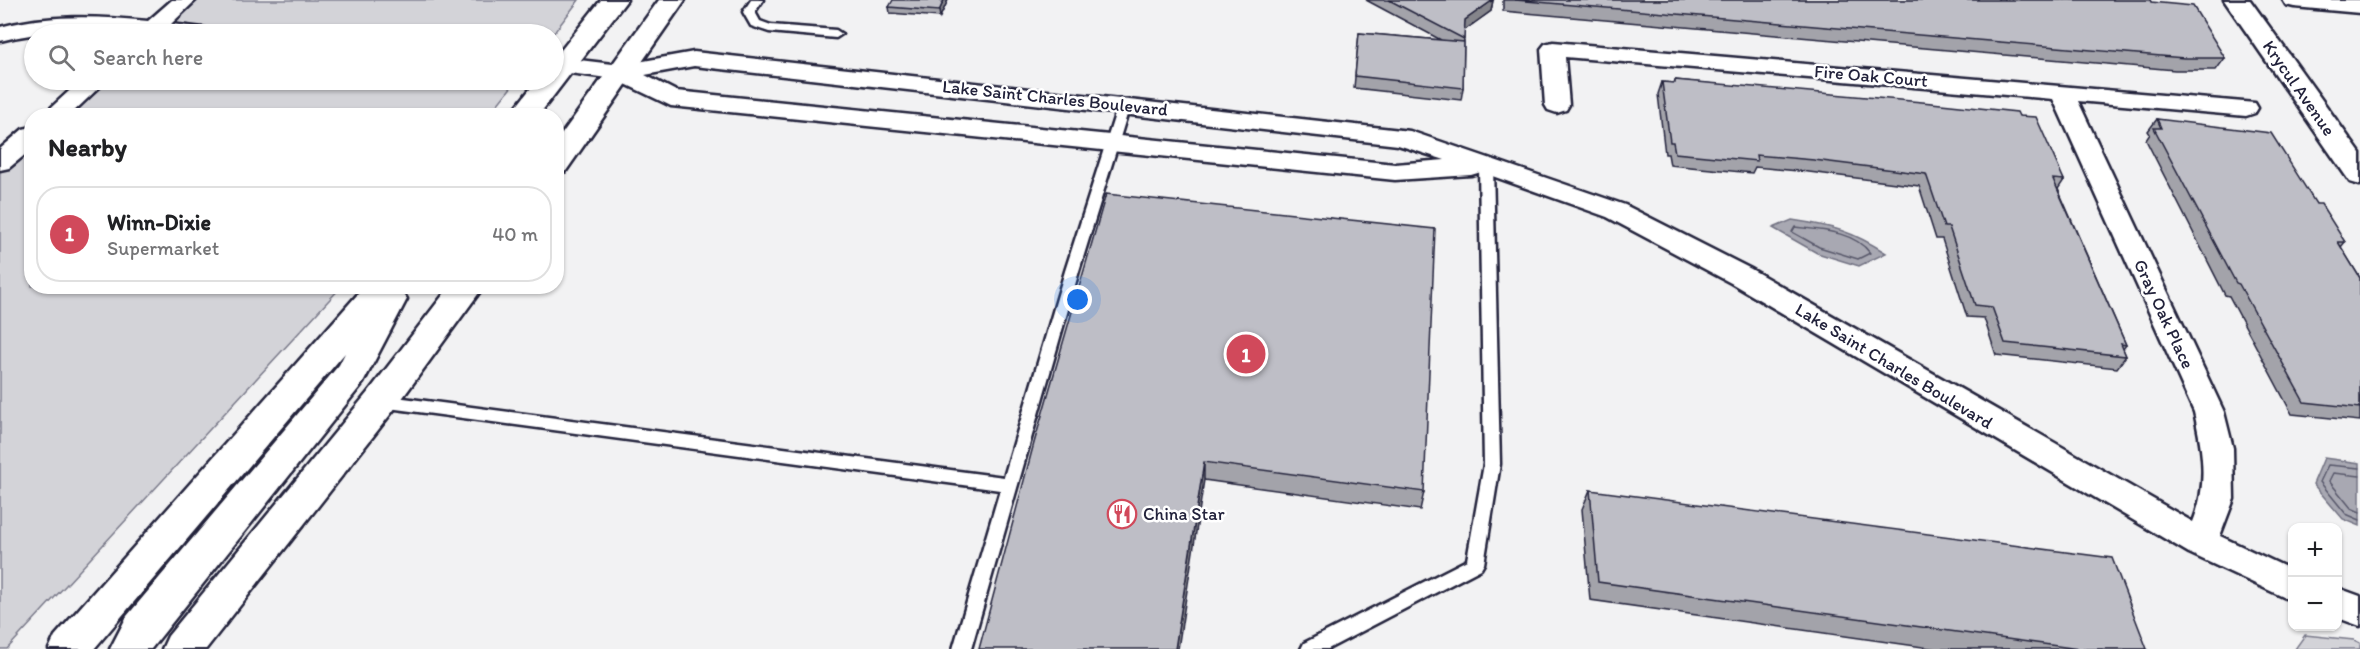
<!DOCTYPE html>
<meta charset="utf-8">
<style>
:root{--surface:#fff;--page:#f2f2f2;--text:#202124;--muted:#757577;--line:#e0e0e0;--accent:#d1495b}
body{margin:0;font-family:Itim,sans-serif;background:var(--page);color:var(--text)}
.controls{position:absolute;right:18px;bottom:18px;display:grid;overflow:hidden;border-radius:12px;box-shadow:0 2px 4px #0004}
.controls button{width:54px;height:54px;display:grid;place-items:center;padding:0;border:0;border-bottom:2px solid var(--line);background:var(--surface);color:var(--text);font:30px sans-serif}
.you{position:absolute;left:1078px;top:300px;width:21px;height:21px;margin:-15px;border:4px solid #fff;border-radius:50%;background:#1a73e8;box-shadow:0 0 0 9px #1a73e833}
.badge{display:grid;place-items:center;width:39px;height:39px;border-radius:50%;background:var(--accent);color:#fff;font-size:20px;font-weight:700}
.pin{position:absolute;translate:-50% -50%;border:3px solid #fff;box-shadow:0 2px 6px #0006}
.list{margin:0;padding:0;list-style:none}
h2{display:flex;justify-content:space-between;align-items:center;height:78px;margin:0;padding:0 24px;font-size:26px}
h2 small{font-size:20px;font-weight:400;color:var(--muted)}
.list li{display:grid;grid-template-columns:39px 1fr auto;gap:18px;align-items:center;box-sizing:border-box;height:96px;margin:0 12px 12px;padding:0 12px;border:2px solid var(--line);border-radius:24px}
.list b{display:block;font-size:22px;white-space:nowrap}
.list p{margin:0;font-size:20px;white-space:nowrap;color:var(--muted)}
.list em{font-size:20px;font-style:normal;color:var(--muted)}
.icon{flex:none;width:33px;height:33px;fill:none;stroke:currentColor;stroke-width:2;stroke-linecap:round;stroke-linejoin:round}
.map{position:relative;flex:none;width:2360px;height:649px;overflow:hidden}
.search{position:absolute;background:var(--surface);box-shadow:0 2px 4px #0004;left:24px;top:24px;width:540px;height:66px;display:flex;align-items:center;gap:15px;box-sizing:border-box;padding:0 21px;border-radius:33px;color:var(--muted);font-size:22px}
.panel{position:absolute;background:var(--surface);box-shadow:0 2px 4px #0004;left:24px;top:108px;width:540px;height:186px;border-radius:24px}
.map>svg:first-child{display:block}
.green{fill:#d3d3d8;stroke:#7a7a8a;stroke-width:1.5}
.water{fill:#a8a8b2;stroke:#727282;stroke-width:1.5}
.lines{fill:none;stroke-linecap:round;stroke-linejoin:round}
.shore{stroke:#58586b;stroke-width:1.5}
.service-casing{stroke:#22223b;stroke-width:5}
.minor-casing{stroke:#22223b;stroke-width:5}
.tertiary-casing{stroke:#22223b;stroke-width:5}
.primary-casing{stroke:#22223b;stroke-width:5}
.service{fill:#fff;fill-rule:evenodd}
.minor{fill:#fff;fill-rule:evenodd}
.tertiary{fill:#fff;fill-rule:evenodd}
.primary{fill:#fff;fill-rule:evenodd}
.wall{fill:#a3a3aa;stroke:#22223b;stroke-width:1.5}
.shaded-wall{fill:#85858b;stroke:#22223b;stroke-width:1.5}
.building{fill:#bebec6;stroke:#22223b;stroke-width:1.5}
.labels{text-anchor:middle;dominant-baseline:central;stroke-width:5;stroke-linejoin:round;paint-order:stroke}
.street-label{font-size:18px;fill:#22223b;stroke:#fff}
.poi-label{font-size:18px;fill:#22223b;stroke:#fff;text-anchor:start}
</style>
<div class="map">
<svg width="2360" height="649" viewBox="0 0 2360 649">
<rect width="100%" height="100%" fill="#f2f2f3"/>
<filter id="ink" filterUnits="userSpaceOnUse"><feTurbulence type="fractalNoise" baseFrequency=".0167" numOctaves="2"/><feDisplacementMap in="SourceGraphic" scale="12" xChannelSelector="R" yChannelSelector="G"/><feConvolveMatrix kernelMatrix="1 2 1 2 8 2 1 2 1" color-interpolation-filters="sRGB"/></filter>
<g filter="url(#ink)">
<g class="green">
<polygon points="192,0 579,0 553,34 153,34"/>
<polygon points="101,80 517,80 489,115 60,116"/>
<polygon points="31,140 32,286 341,287 7,649 0,649 0,168"/>
<polygon points="2305,635 2354,640 2360,643 2360,649 2295,649"/>
</g>
<g class="water">
<path d="M1792 220C1832 226 1852 231 1886 253L1859 266 1817 253 1773 228Z"/>
<polygon points="2324,458 2360,463 2360,526 2343,519 2313,484"/>
</g>
<g class="lines">
<g class="shore">
<path d="M1795 227C1820 230 1854 231 1870 253L1858 259 1819 247 1792 232Z"/>
<polyline points="2360,468 2328,465 2320,482 2346,514 2360,520"/>
<polyline points="2360,476 2333,473 2329,481 2351,508 2360,512"/>
</g>
<g class="service-casing">
<g id="service">
<polygon points="751,0 763,0 755,12 760,21 771,25 836,30 842,34 836,38 769,32 751,26 743,12"/>
<polygon points="1124,101 1130,105 1079,271 971,649 953,649 1000,490 381,407 375,405 373,401 375,397 381,395 1004,477 1065,271 1118,105"/>
<polygon points="1486,162 1493,166 1500,464 1484,564 1481,569 1328,649 1301,649 1304,643 1467,560 1484,464 1479,166"/>
</g>
</g>
<g class="minor-casing">
<g id="minor">
<path d="M172 0H196L171 24 211 29 214 34C189 34 164 37 139 34 91 30 48 29 0 41V27C49 14 97 16 148 21Z"/>
<polygon points="2283,0 2360,0 2360,13 2294,7 2286,5"/>
<path d="M1553 42 2255 103 2258 108 2255 113 2246 116 2078 101 2224 412 2233 448 2234 499 2220 536 2292 570V601L2189 553 1731 283 1607 217 1481 172 1471 175 1395 180 671 106 615 79 554 71V57L621 65 694 52 1410 131 1625 205 1751 269 2193 522C2208 484 2203 451 2194 412L2053 99 1565 57 1569 105 1566 110 1557 113 1548 110 1545 105 1541 49 1545 44ZM694 66 1398 145 1445 160 1395 164 676 91 645 75Z"/>
<polygon points="81,80 107,80 69,116 42,116"/>
<polygon points="32,127 32,149 9,168 0,170 0,149 23,129"/>
<polygon points="2338,588 2360,596 2360,626 2338,618"/>
</g>
</g>
<g class="tertiary-casing">
<polygon id="tertiary" points="2224,0 2250,0 2360,153 2360,185 2350,182"/>
</g>
<g class="primary-casing">
<g id="primary">
<polygon points="601,0 627,0 538,116 509,116 537,80 554,80 554,59"/>
<polygon points="659,0 685,0 566,171 556,174 556,142"/>
<polygon points="365,286 400,286 398,289 402,291 407,299 363,383 151,649 110,649 127,616 339,365 345,353 94,649 49,649 55,636"/>
<polygon points="450,286 484,286 393,411 206,649 162,649 168,636 369,391"/>
</g>
</g>
<use href="#service" class="service"/>
<use href="#minor" class="minor"/>
<use href="#tertiary" class="tertiary"/>
<use href="#primary" class="primary"/>
</g>
<g class="wall">
<polygon points="948,0 940,17 890,13 889,7"/>
<polygon points="1366,0 1493,0 1491,11 1464,30 1463,88 1461,100 1354,88 1359,33 1441,40"/>
<polygon points="1503,0 2150,0 2151,2 2225,58 2216,70 2175,70 1503,11"/>
<polygon points="1675,80 2019,116 2064,180 2058,189 2126,345 2123,349 2126,356 2117,368 1996,355 1984,318 1967,317 1942,239 1936,239 1919,186 1809,172 1755,167 1752,173 1670,165 1668,154 1665,154 1658,94 1662,82 1674,83"/>
<polygon points="2157,119 2316,204 2345,242 2341,247 2360,278 2360,421 2292,414 2229,296 2225,295 2146,140 2150,134 2148,131"/>
<polygon points="1106,194 1424,492 1420,510 1204,480"/>
<polygon points="1590,490 2147,649 1937,649 1590,600 1582,509"/>
</g>
<g class="shaded-wall">
<polygon points="944,0 948,0 940,17 939,11"/>
<polygon points="1493,0 1491,11 1462,32 1465,20"/>
<polygon points="1204,462 1204,480 1178,649 1175,649"/>
</g>
<g class="building">
<polygon points="893,0 944,0 939,11 889,7"/>
<polygon points="1389,0 1493,0 1465,20 1464,39"/>
<polygon points="1515,0 2150,0 2151,2 2193,6 2225,58 2184,58"/>
<polygon points="1359,33 1464,42 1463,88 1355,76"/>
<polygon points="1675,80 1922,102 2017,112 2019,116 2036,117 2064,180 2053,179 2126,345 2121,344 2126,356 2005,343 1992,307 1975,305 1949,227 1944,227 1926,174 1814,160 1756,155 1757,161 1675,153 1673,142 1670,142 1662,82 1675,83"/>
<polygon points="2157,119 2271,133 2316,204 2321,204 2345,242 2338,242 2360,278 2360,408 2304,402 2239,284 2236,283 2154,128 2161,128"/>
<polygon points="1106,194 1435,229 1424,492 1204,462 1175,649 979,649 1034,443"/>
<polygon points="1590,490 2112,558 2147,649 2079,649 1598,582"/>
</g>
</g>
<defs>
<g id="restaurant-ring" transform="scale(1.5)"><circle r="9.5" fill="#fff" stroke="#d1495b" stroke-width="1.5"/><path d="M-5-6h1v4h1v-4h1v4h1v-4h1v5L-1.5 .5V6h-2V.5L-5-1ZM5-6V6H3V1.5H1.5Q1.5-4 5-6Z" fill="#d1495b"/></g>
</defs>
<g fill-rule="evenodd">
<use href="#restaurant-ring" x="1122" y="514"/>
</g>
<g class="labels">
<g class="street-label">
<text transform="translate(1871 76) rotate(5)">Fire Oak Court</text>
<text transform="translate(2299 88) rotate(55)">Krycul Avenue</text>
<text transform="translate(1055 98) rotate(6)">Lake Saint Charles Boulevard</text>
<text transform="translate(2164 314) rotate(65)">Gray Oak Place</text>
<text transform="translate(1894 366) rotate(31)">Lake Saint Charles Boulevard</text>
</g>
<g class="poi-label">
<text x="1143" y="514">China Star</text>
</g>
</g>
</svg>
<div class="controls">
<button>+</button>
<button>−</button>
</div>
<div class="you"></div>
<div class="pin badge" style="left:1246px;top:354px">1</div>
<div class="search"><svg class="icon" aria-label="search" viewBox="0 0 24 24"><circle cx="10" cy="10" r="6"/><path d="M15 15l6 6"/></svg>Search here</div>
<section class="panel">
<h2>Nearby<small></small></h2>
<ul class="list">
<li><span class="badge">1</span><div><b>Winn-Dixie</b><p>Supermarket</p></div><em>40 m</em></li>
</ul>
</section>
</div>
